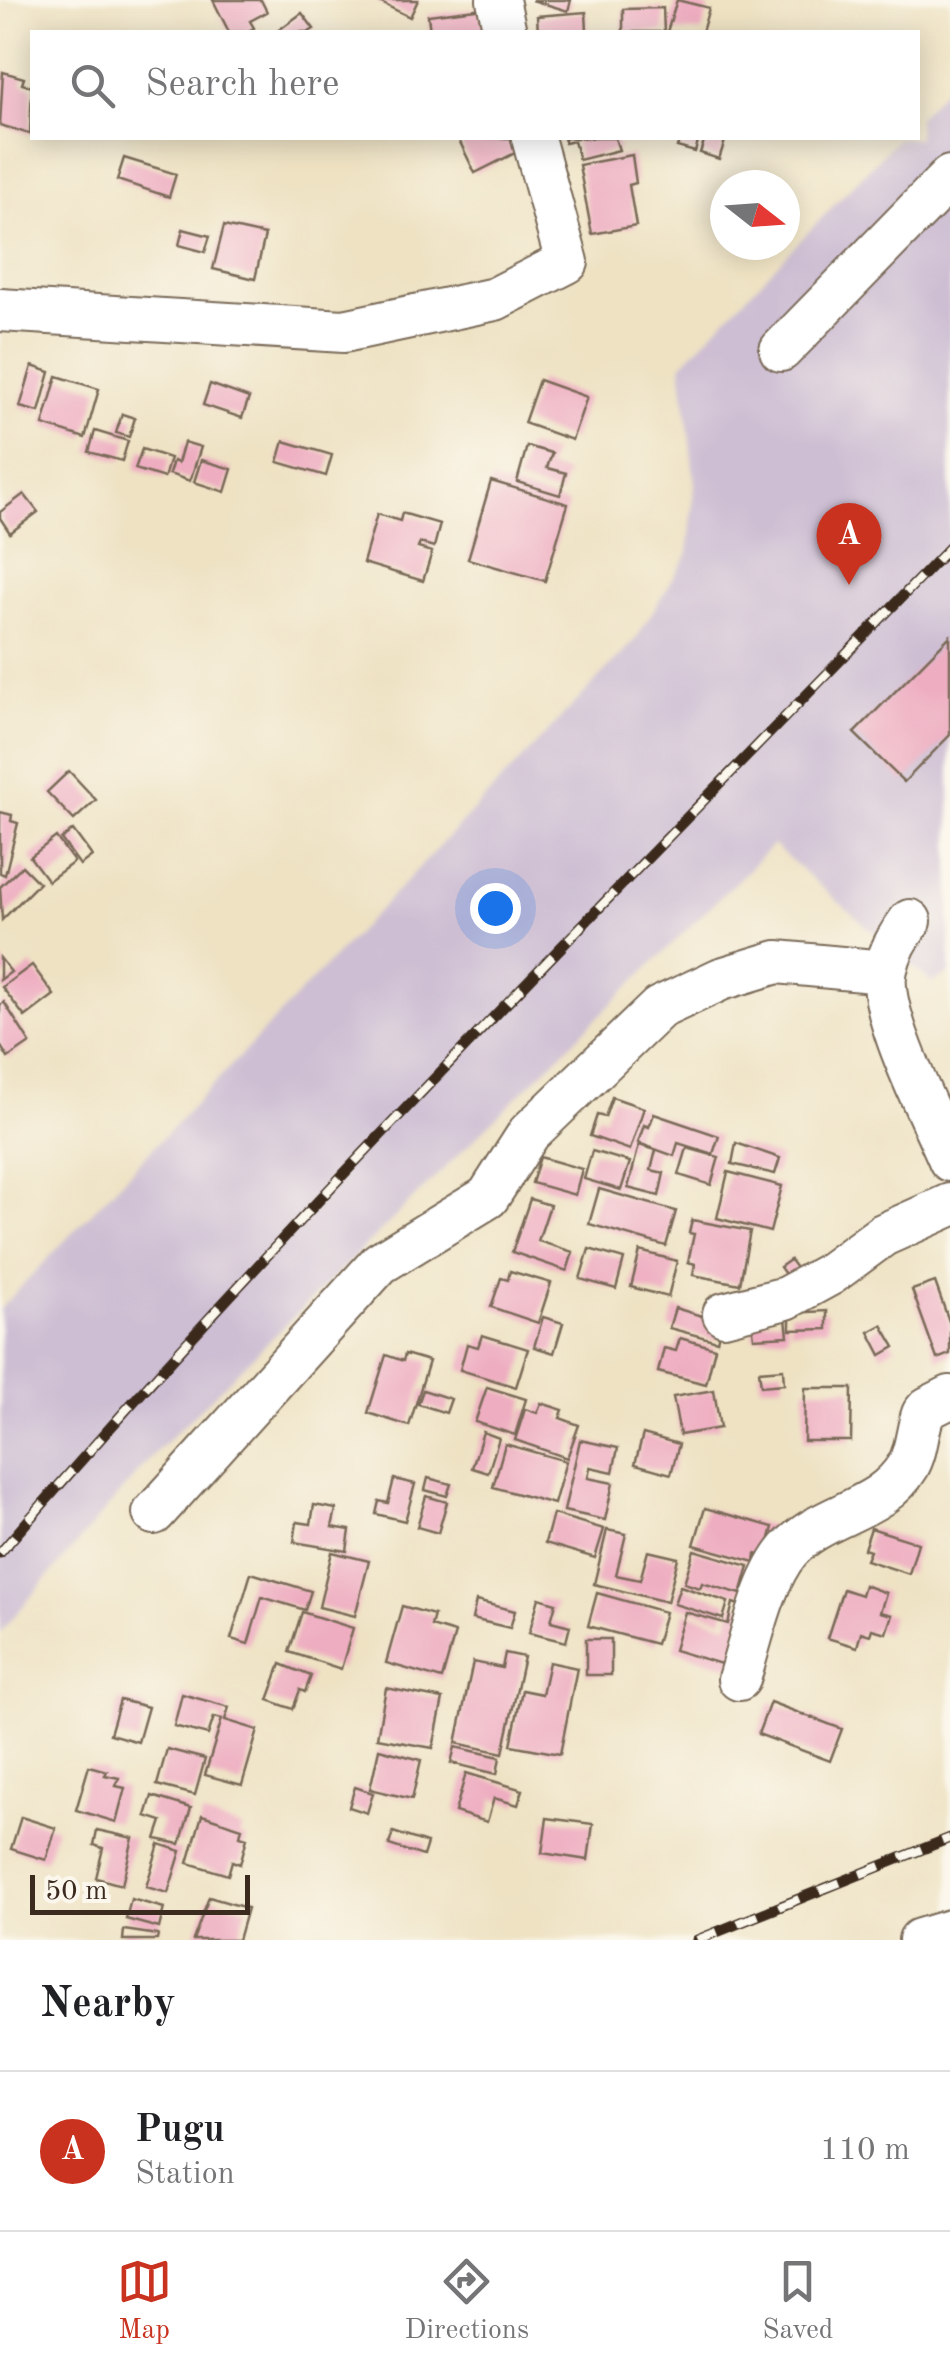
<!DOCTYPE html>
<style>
:root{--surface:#fff;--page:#f6f6f6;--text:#202124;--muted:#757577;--line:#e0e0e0;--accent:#c8321e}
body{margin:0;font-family:"Old Standard TT",serif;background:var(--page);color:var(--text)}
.compass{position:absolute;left:710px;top:170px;width:90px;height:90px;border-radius:50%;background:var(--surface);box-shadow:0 5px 25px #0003;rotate:107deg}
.scale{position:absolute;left:30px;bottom:25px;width:220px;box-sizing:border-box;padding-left:10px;border:5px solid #3b2a1e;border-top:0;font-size:28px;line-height:35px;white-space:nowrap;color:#3b2a1e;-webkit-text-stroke:8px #fbf7ec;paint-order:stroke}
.you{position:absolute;left:495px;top:908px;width:35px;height:35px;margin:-25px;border:8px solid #fff;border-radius:50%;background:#1a73e8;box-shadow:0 0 0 15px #1a73e833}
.badge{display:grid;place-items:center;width:65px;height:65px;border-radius:50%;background:var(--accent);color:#fff;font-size:32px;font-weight:700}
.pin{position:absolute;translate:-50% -82px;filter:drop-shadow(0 2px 5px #0008)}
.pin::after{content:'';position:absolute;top:52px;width:35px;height:30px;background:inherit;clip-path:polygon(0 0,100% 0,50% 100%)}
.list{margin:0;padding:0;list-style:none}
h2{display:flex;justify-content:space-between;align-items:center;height:130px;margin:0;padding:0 40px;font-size:42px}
h2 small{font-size:32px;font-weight:400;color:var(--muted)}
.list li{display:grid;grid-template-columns:65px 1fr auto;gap:30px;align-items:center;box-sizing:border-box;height:160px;padding:0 40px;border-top:2px solid var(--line)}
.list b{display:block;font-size:38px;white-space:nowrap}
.list p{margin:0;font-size:32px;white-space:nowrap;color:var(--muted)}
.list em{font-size:32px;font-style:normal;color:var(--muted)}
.icon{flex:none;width:55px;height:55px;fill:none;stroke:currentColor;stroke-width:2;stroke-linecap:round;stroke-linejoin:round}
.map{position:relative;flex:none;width:950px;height:1940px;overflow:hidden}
.search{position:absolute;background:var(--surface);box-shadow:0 5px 25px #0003;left:30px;right:30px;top:30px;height:110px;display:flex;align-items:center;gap:25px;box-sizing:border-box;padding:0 35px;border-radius:0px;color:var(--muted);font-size:38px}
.sheet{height:290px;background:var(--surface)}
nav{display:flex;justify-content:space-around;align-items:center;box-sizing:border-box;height:140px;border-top:2px solid var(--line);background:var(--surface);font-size:28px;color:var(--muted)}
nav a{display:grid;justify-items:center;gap:5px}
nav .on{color:var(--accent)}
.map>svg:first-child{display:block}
.industrial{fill:#cdbed3}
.building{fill:#eeadc1}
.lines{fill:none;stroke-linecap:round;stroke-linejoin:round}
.minor-casing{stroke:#7a6a58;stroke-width:46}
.minor{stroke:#fff;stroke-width:42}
.rail-casing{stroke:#3b2a1e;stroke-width:11}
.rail{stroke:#fbf7ec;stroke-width:8;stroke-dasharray:22;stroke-linecap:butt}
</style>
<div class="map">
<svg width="950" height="1940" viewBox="0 0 950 1940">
<rect width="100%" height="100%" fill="#fbf7ec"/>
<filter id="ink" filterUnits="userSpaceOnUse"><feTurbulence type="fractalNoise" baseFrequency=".01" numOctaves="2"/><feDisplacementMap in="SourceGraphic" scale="20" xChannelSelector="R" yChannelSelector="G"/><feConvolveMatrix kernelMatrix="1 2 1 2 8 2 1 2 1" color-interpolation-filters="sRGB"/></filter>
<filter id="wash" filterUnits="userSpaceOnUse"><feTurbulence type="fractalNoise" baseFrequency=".0048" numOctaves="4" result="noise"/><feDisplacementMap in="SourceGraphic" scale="40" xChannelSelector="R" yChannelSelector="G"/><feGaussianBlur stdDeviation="2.25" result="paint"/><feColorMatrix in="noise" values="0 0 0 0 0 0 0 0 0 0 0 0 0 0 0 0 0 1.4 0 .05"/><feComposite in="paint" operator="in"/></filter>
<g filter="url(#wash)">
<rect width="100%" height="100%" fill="#eee2c3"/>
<polygon class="industrial" points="950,83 950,973 932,983 773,845 153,1455 0,1633 0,1309 636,639 688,554 695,485 681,365 898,138 918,138 918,117"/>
<g id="blocks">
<g class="building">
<polygon points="213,0 261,0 267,12 250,21 254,28 246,32 229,32"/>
<polygon points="375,0 418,0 410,17"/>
<polygon points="532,0 571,0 568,11"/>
<polygon points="677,0 709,8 702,32 667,32"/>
<polygon points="484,8 487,32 430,32 428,15"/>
<polygon points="663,8 664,32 623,32 623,9"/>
<polygon points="586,12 587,32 538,32 537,16"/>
<polygon points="302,13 314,29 309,32 276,32"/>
<polygon points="3,72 24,78 22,84 32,87 30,134 0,125"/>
<polygon points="458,138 525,138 523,149 475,173"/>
<polygon points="564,138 615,138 619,150 579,160 574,141 565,143"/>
<polygon points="680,138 699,138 695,152 677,147"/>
<polygon points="705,138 726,138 719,159 700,153"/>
<polygon points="632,155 636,183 629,185 636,226 592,234 579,165"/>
<polygon points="124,158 176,174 169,197 117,180"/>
<polygon points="224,226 265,235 255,279 213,269"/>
<polygon points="183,229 210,236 205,252 179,245"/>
<polygon points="32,366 50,372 39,412 20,407"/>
<polygon points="57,376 99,389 85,438 43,425"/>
<polygon points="539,380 587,397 572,440 524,423"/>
<polygon points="210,384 249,398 242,418 203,405"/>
<polygon points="122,414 135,418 129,437 116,433"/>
<polygon points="95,431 128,441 122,461 89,452"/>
<polygon points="284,441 332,455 326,476 278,462"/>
<polygon points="184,442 201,447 190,481 169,474 173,461 178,463"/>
<polygon points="527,446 552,453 547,468 566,473 560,495 517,482"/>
<polygon points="142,449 170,458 164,478 135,469"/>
<polygon points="201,460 232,469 225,492 194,482"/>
<polygon points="491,481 568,504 545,581 468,559"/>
<polygon points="24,494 38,512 10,533 0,518 0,512"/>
<polygon points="402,513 440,524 434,547 420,543 418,548 432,552 423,581 363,563 377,514 400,521"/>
<polygon points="950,636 950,735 904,782 854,733"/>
<polygon points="69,771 96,800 74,820 47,792"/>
<polygon points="0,812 12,815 11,821 18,823 5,875 0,873"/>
<polygon points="73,830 92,856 80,865 61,839"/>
<polygon points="56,837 74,862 48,881 30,857"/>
<polygon points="22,866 39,883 2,920 0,887"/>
<polygon points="0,958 11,972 0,980"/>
<polygon points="32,965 54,995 25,1017 2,987"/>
<polygon points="4,1002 30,1043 8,1058 0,1045 0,1005"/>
<polygon points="612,1097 644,1108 630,1150 590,1136 597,1115 605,1117"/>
<polygon points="654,1114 719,1136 713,1154 678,1143 674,1156 638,1143 644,1125 649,1127"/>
<polygon points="736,1143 780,1158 775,1174 732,1164"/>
<polygon points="639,1145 656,1150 651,1170 664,1173 659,1196 628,1188"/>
<polygon points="687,1148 719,1157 711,1185 679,1175"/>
<polygon points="592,1151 630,1162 621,1190 584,1179"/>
<polygon points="540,1157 582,1169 575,1195 532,1183"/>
<polygon points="728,1172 782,1186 770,1232 717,1218"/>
<polygon points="599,1189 676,1211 666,1246 589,1224"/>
<polygon points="530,1199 550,1205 538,1241 573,1252 567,1271 512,1252"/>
<polygon points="692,1220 750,1231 740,1284 693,1275 695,1264 688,1262 694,1234 689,1233"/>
<polygon points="589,1249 624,1259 616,1289 580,1279"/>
<polygon points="640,1251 677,1261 668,1297 631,1287"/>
<polygon points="790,1260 804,1279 794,1287 780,1267"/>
<polygon points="510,1271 551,1283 538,1323 491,1307 501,1278 508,1280"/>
<polygon points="935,1282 950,1324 950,1354 937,1359 912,1290"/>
<polygon points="675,1308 722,1322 717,1341 669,1328"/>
<polygon points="827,1311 827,1329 790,1330 790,1313"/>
<polygon points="543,1317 563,1323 554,1353 534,1347"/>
<polygon points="786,1319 788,1336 754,1338 752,1322"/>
<polygon points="882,1325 895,1347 881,1355 869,1332"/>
<polygon points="482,1335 528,1349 516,1387 460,1370 467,1344 478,1347"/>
<polygon points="680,1338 715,1348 706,1384 658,1372 664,1348 676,1351"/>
<polygon points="405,1354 429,1361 409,1426 368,1413 386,1355 403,1361"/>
<polygon points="783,1369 784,1384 761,1386 759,1371"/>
<polygon points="487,1387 526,1399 515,1435 475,1422"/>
<polygon points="805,1388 852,1388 851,1441 804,1441"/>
<polygon points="423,1390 451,1399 446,1413 418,1404"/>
<polygon points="714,1390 720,1428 680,1435 673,1397"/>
<polygon points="541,1403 563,1410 560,1418 579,1425 567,1458 515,1440 525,1409 537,1413"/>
<polygon points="483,1432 499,1438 488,1473 472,1468"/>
<polygon points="643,1434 679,1444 671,1474 635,1464"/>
<polygon points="580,1440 618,1448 613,1472 590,1467 588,1478 613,1483 605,1520 564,1511"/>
<polygon points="505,1444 566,1461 554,1504 493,1487"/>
<polygon points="428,1478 451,1484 447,1496 425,1490"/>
<polygon points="394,1479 415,1484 405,1521 376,1514 379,1501 388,1503"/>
<polygon points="426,1496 447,1502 438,1533 417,1527"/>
<polygon points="314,1505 336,1509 332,1527 350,1530 347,1551 294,1542 297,1522 311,1524"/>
<polygon points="705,1508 773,1527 765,1557 756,1554 755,1562 694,1545"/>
<polygon points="553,1514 604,1529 595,1558 545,1543"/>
<polygon points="871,1528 918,1543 909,1574 866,1560 870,1551 864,1549"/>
<polygon points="607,1530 626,1534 616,1575 640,1580 648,1551 678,1558 667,1602 594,1584"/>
<polygon points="694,1550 749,1566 741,1594 702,1583 700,1588 684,1583"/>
<polygon points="332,1552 369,1561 355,1616 319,1607"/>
<polygon points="251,1573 311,1591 305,1610 262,1597 248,1644 231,1639"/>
<polygon points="864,1585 886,1593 880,1612 892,1615 886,1633 872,1629 870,1635 861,1632 857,1647 827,1638 843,1589 861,1595"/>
<polygon points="680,1586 728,1602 723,1619 674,1604"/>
<polygon points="597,1593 665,1612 656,1644 588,1626"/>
<polygon points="539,1598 556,1603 551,1621 570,1626 566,1642 529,1633"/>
<polygon points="476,1601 515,1611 510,1628 472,1619"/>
<polygon points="733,1603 748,1608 731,1667 674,1650 685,1612 728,1624"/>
<polygon points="402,1606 434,1615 431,1626 455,1633 442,1679 386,1663"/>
<polygon points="302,1612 353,1628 341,1669 289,1652"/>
<rect x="586" y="1639" width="25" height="36"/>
<polygon points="505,1653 524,1657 503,1753 456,1743 473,1662 502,1668"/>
<polygon points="549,1662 577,1668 560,1754 511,1745 522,1690 542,1694"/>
<polygon points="281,1664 311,1676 305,1692 300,1690 293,1709 268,1700"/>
<polygon points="386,1688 443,1699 433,1748 377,1738"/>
<polygon points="182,1694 229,1707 225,1720 258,1730 242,1785 205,1775 222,1719 214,1717 208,1735 174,1726"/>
<polygon points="120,1700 148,1707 138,1742 110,1734"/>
<polygon points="770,1702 842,1729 830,1761 758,1734"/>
<polygon points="455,1747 500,1757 497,1774 451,1763"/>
<polygon points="167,1749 205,1759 195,1795 157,1785"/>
<polygon points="379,1749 421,1760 412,1799 370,1789"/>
<polygon points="89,1766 107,1771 105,1775 119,1778 116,1786 125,1788 116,1822 76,1810"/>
<polygon points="466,1773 523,1790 518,1805 494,1798 487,1822 455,1812"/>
<polygon points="355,1787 373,1793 367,1813 349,1807"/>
<polygon points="152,1796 191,1808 180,1844 156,1839 162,1821 146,1816"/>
<polygon points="202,1815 242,1828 240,1836 247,1838 240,1864 232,1861 228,1875 188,1863"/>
<polygon points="21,1817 56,1828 46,1860 11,1849"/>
<polygon points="547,1818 593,1824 588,1860 542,1853"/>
<polygon points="97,1830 133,1838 122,1885 96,1878 103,1848 94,1845"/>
<polygon points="393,1832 427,1843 423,1856 389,1845"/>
<polygon points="159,1844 181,1851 168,1893 146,1887"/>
<polygon points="209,1897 247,1908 238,1940 193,1940"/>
<polygon points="131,1899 164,1908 159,1928 126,1919"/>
<polygon points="124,1930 158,1935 157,1940 123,1940"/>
</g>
</g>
</g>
<g filter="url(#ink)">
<use href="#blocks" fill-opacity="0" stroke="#7a6a58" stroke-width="2.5"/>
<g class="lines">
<g class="minor-casing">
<g id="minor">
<polyline points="498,0 505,32"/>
<polyline points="0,310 344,331 495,299 567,262 533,138"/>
<polyline points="781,350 950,177"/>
<path d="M910 921C899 936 890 950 886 969 876 1011 932 1117 950 1160"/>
<polyline points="724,1314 786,1298 830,1274 883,1235 950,1205"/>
<polyline points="154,1513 380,1263 488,1197 529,1133 659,1008 721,979 777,962 885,972"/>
<path d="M739 1679C751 1641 763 1580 789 1550 823 1512 881 1512 908 1466 917 1451 917 1430 923 1414L928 1408 950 1397"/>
<polyline points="920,1940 950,1931"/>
</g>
</g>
<use href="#minor" class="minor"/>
<g class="rail-casing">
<g id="rail">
<path d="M0 1553C301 1204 630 879 950 547"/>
<polyline points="697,1940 950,1838"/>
</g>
</g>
<use href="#rail" class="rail"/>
</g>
</g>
</svg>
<svg class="compass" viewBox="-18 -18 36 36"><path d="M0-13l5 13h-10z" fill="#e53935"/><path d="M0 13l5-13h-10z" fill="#757577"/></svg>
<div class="scale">50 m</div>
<div class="you"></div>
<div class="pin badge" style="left:849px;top:585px">A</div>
<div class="search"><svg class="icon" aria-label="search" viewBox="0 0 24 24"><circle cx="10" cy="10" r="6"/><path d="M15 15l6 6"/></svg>Search here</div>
</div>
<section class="sheet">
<h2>Nearby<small></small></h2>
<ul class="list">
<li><span class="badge">A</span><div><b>Pugu</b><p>Station</p></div><em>110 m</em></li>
</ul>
</section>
<nav>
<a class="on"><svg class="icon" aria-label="map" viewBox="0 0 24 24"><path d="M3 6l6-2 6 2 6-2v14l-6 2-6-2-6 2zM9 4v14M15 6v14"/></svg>Map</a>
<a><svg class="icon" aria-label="directions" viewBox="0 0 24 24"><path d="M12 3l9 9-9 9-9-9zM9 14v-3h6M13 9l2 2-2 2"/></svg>Directions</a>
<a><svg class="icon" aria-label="saved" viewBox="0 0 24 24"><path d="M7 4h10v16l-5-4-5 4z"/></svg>Saved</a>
</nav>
